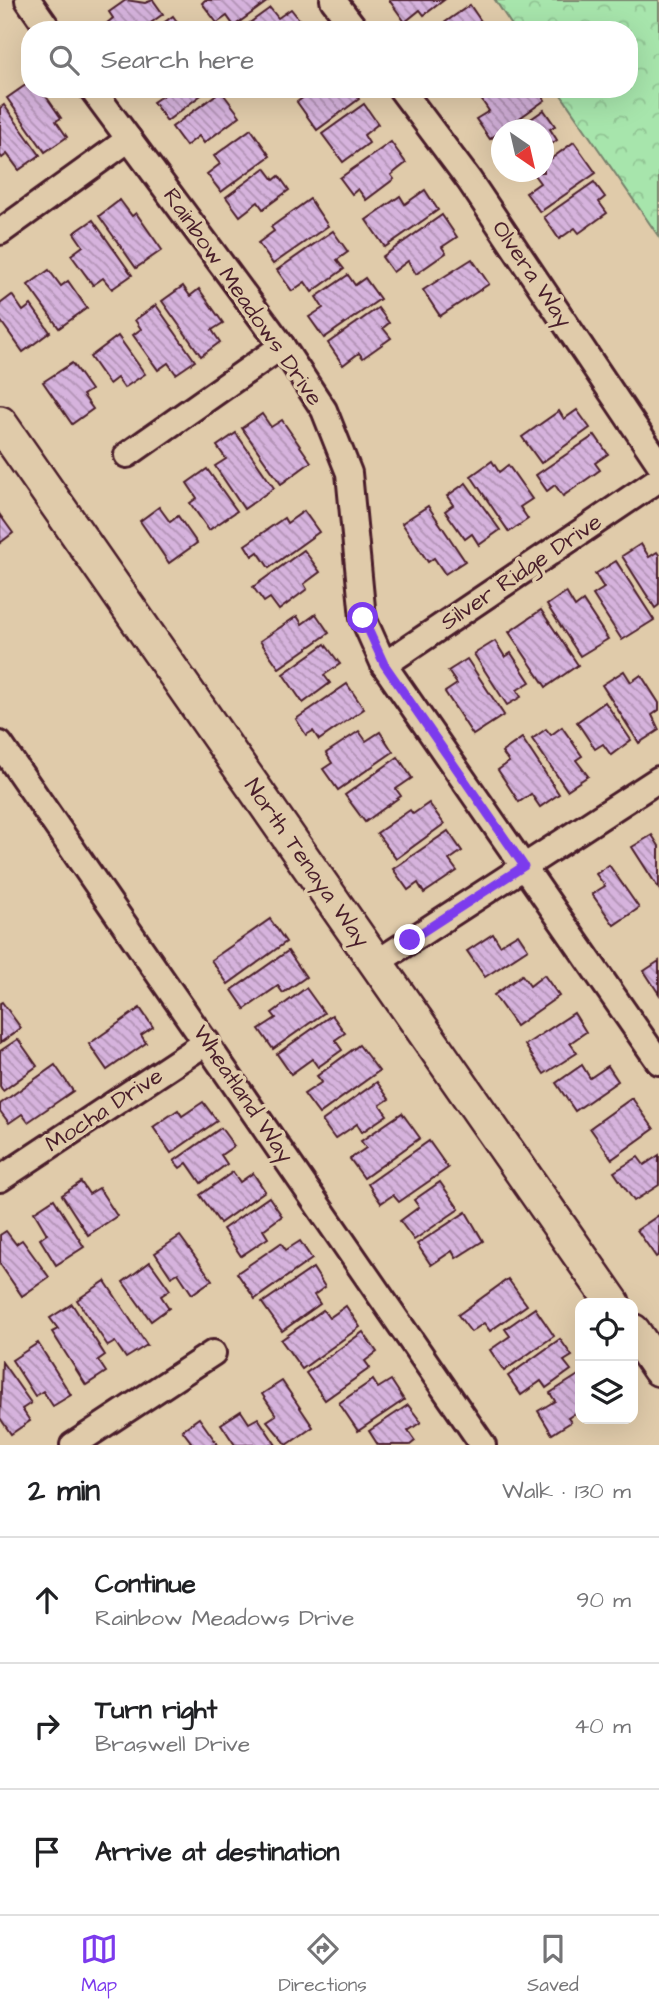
<!DOCTYPE html>
<meta charset="utf-8">
<style>
:root{--surface:#fff;--page:#f6f6f6;--text:#202124;--muted:#757577;--line:#e0e0e0;--accent:#7c3aed}
body{margin:0;font-family:"Architects Daughter",sans-serif;background:var(--page);color:var(--text)}
.controls{position:absolute;right:21px;bottom:21px;display:grid;overflow:hidden;border-radius:14px;box-shadow:0 7px 28px #0002}
.controls button{width:63px;height:63px;display:grid;place-items:center;padding:0;border:0;border-bottom:2px solid var(--line);background:var(--surface);color:var(--text);font:35px sans-serif}
.compass{position:absolute;left:491px;top:119px;width:63px;height:63px;border-radius:50%;background:var(--surface);box-shadow:0 7px 28px #0002;rotate:146deg}
.stop{position:absolute;width:21px;height:21px;margin:-16px;border:5px solid #7c3aed;border-radius:50%;background:#fff}
.stop.end{background:#7c3aed;border-color:#fff;box-shadow:0 2px 7px #0008}
.list{margin:0;padding:0;list-style:none}
h2{display:flex;justify-content:space-between;align-items:center;height:91px;margin:0;padding:0 28px;font-size:30px}
h2 small{font-size:23px;font-weight:400;color:var(--muted)}
.list li{display:grid;grid-template-columns:46px 1fr auto;gap:21px;align-items:center;box-sizing:border-box;height:126px;padding:0 28px;border-top:2px solid var(--line)}
.list b{display:block;font-size:26px;white-space:nowrap}
.list p{margin:0;font-size:23px;white-space:nowrap;color:var(--muted)}
.list em{font-size:23px;font-style:normal;color:var(--muted)}
.icon{flex:none;width:38px;height:38px;fill:none;stroke:currentColor;stroke-width:2;stroke-linecap:round;stroke-linejoin:round}
.map{position:relative;flex:none;width:659px;height:1445px;overflow:hidden}
.search{position:absolute;background:var(--surface);box-shadow:0 7px 28px #0002;left:21px;right:21px;top:21px;height:77px;display:flex;align-items:center;gap:18px;box-sizing:border-box;padding:0 24px;border-radius:28px;color:var(--muted);font-size:26px}
.sheet{height:469px;background:var(--surface)}
nav{display:flex;justify-content:space-around;align-items:center;box-sizing:border-box;height:98px;border-top:2px solid var(--line);background:var(--surface);font-size:19px;color:var(--muted)}
nav a{display:grid;justify-items:center;gap:4px}
nav .on{color:var(--accent)}
.map>svg:first-child{display:block}
.park{fill:url(#park-crowns);stroke:#78826c;stroke-width:2}
.building{fill:url(#building-back-hatch);stroke:#4a1f2b;stroke-width:2}
.lines{fill:none;stroke-linecap:round;stroke-linejoin:round}
.minor-casing{stroke:#4a1f2b;stroke-width:30}
.secondary-casing{stroke:#4a1f2b;stroke-width:38}
.minor{stroke:#e0cbaa;stroke-width:24}
.secondary{stroke:#e0cbaa;stroke-width:33}
.route{stroke:#7c3aed;stroke-width:9}
.labels{text-anchor:middle;dominant-baseline:central;stroke-width:7;stroke-linejoin:round;paint-order:stroke}
.street-label{font-size:23px;fill:#4a1f2b;stroke:#e0cbaa}
</style>
<div class="map">
<svg width="659" height="1445" viewBox="0 0 659 1445">
<defs>
<pattern id="park-crowns" width="20" height="18" patternUnits="userSpaceOnUse" patternTransform="scale(1.75)"><rect width="20" height="18" fill="#a7e5ac"/><path d="M2 6a3 3 0 1 1 6 0M12 15a3 3 0 1 1 6 0" fill="none" stroke="#91c494"/></pattern>
<pattern id="building-back-hatch" width="6" height="6" patternUnits="userSpaceOnUse" patternTransform="scale(1.75)"><rect width="6" height="6" fill="#d6b3dd"/><path d="M-1 5l2 2M0 0l6 6M5-1l2 2" fill="none" stroke="#b091b3"/></pattern>
</defs>
<rect width="100%" height="100%" fill="#e0cbaa"/>
<filter id="ink" filterUnits="userSpaceOnUse"><feTurbulence type="fractalNoise" baseFrequency=".0143" numOctaves="2"/><feDisplacementMap in="SourceGraphic" scale="14" xChannelSelector="R" yChannelSelector="G"/><feConvolveMatrix kernelMatrix="1 2 1 2 8 2 1 2 1" color-interpolation-filters="sRGB"/></filter>
<g filter="url(#ink)">
<polygon class="park" points="495,0 659,0 659,237 557,89 629,89 629,30 515,30"/>
<g class="building">
<polygon points="126,0 145,3 153,0 163,14 141,30 99,30 113,18 109,12"/>
<polygon points="205,0 268,0 268,1 234,26 227,16 217,23 202,3"/>
<polygon points="389,0 444,0 424,15 420,10 405,22"/>
<polygon points="470,5 487,30 434,30"/>
<polygon points="270,8 278,18 291,9 306,28 240,30"/>
<polygon points="173,16 183,30 154,30"/>
<polygon points="30,82 30,89 41,89 61,118 56,121 67,137 45,152 7,98"/>
<polygon points="161,89 209,89 167,121 153,102 165,94"/>
<polygon points="315,89 352,89 359,99 317,130 297,102"/>
<polygon points="495,89 537,89 545,100 490,139 476,119 489,111 481,99"/>
<polygon points="221,91 240,116 204,143 199,136 186,146 172,127"/>
<polygon points="364,104 378,124 364,135 369,143 343,162 322,134"/>
<polygon points="4,105 40,155 19,170 7,154 2,158 0,155 0,108"/>
<polygon points="544,110 555,126 550,129 557,140 544,150 544,130 515,130"/>
<polygon points="251,129 270,156 221,192 207,174 220,164 214,156"/>
<polygon points="391,142 406,163 391,175 394,179 366,200 358,189 352,194 340,178"/>
<polygon points="574,142 596,173 540,212 526,193 540,183 532,172 544,172 544,164"/>
<polygon points="265,168 274,180 279,176 289,190 263,209 258,202 240,216 226,197"/>
<polygon points="594,182 605,197 599,202 607,213 579,233 575,228 559,239 544,217"/>
<polygon points="425,190 438,210 385,247 366,220 400,196 405,204"/>
<polygon points="310,199 328,226 273,264 258,243 274,231 271,227"/>
<polygon points="120,200 132,216 136,213 162,250 136,268 99,216"/>
<polygon points="442,215 457,237 442,247 446,253 416,274 408,261 393,272 382,257"/>
<polygon points="93,220 132,275 112,289 103,278 93,285 71,255 83,246 74,233"/>
<polygon points="333,231 348,252 337,260 344,269 312,292 305,282 292,291 277,270"/>
<polygon points="472,259 489,284 440,316 423,290"/>
<polygon points="49,270 61,286 68,281 87,308 59,328 28,285"/>
<polygon points="348,275 355,285 365,278 380,299 324,338 309,317 323,308 316,297"/>
<polygon points="183,286 190,296 199,289 223,323 212,330 220,342 201,356 162,301"/>
<polygon points="12,295 23,311 31,305 50,332 23,352 0,320 0,304"/>
<polygon points="156,305 195,361 176,374 168,363 158,370 133,335 141,329 135,320"/>
<polygon points="378,308 389,323 383,328 391,338 363,358 359,353 343,365 328,343"/>
<polygon points="118,336 145,374 124,388 117,378 109,384 90,357"/>
<polygon points="72,363 91,390 83,395 93,409 72,424 43,382"/>
<polygon points="577,410 590,428 541,463 522,437 559,411 564,419"/>
<polygon points="262,414 271,427 282,420 311,462 281,484 242,428"/>
<polygon points="236,433 274,488 244,509 215,466 226,459 217,446"/>
<polygon points="595,435 608,454 595,463 600,470 563,496 555,485 547,491 536,475"/>
<polygon points="492,461 499,472 508,465 532,499 520,507 528,519 509,532 471,476"/>
<polygon points="207,469 237,511 209,530 190,503 197,498 187,483"/>
<polygon points="466,483 500,530 479,545 472,534 465,539 445,511 453,505 447,496"/>
<polygon points="428,506 465,561 445,574 434,558 428,562 402,523"/>
<polygon points="159,507 170,522 178,516 197,543 169,563 140,521"/>
<polygon points="304,511 319,532 269,568 258,552 252,556 245,545 284,518 287,523"/>
<polygon points="0,515 13,533 0,543"/>
<polygon points="641,544 649,557 657,552 659,555 659,605 655,608 622,556"/>
<polygon points="304,550 320,572 304,584 307,589 279,610 270,598 264,602 253,587"/>
<polygon points="616,561 654,620 622,640 593,595 604,588 595,574"/>
<polygon points="566,592 575,607 583,601 608,639 580,656 547,605"/>
<polygon points="541,610 578,665 546,687 509,632"/>
<polygon points="316,614 329,633 279,668 260,641 297,616 302,624"/>
<polygon points="495,641 505,657 511,653 530,682 517,690 521,697 507,705 474,654"/>
<polygon points="325,644 340,664 324,675 330,683 303,703 283,674"/>
<polygon points="467,659 504,715 473,735 445,692 457,684 448,671"/>
<polygon points="624,671 631,682 641,675 659,703 659,710 652,715 659,730 639,743 602,685"/>
<polygon points="347,684 364,709 319,740 313,731 306,735 296,719"/>
<polygon points="605,702 631,740 611,755 603,744 595,749 577,722"/>
<polygon points="562,727 582,756 576,760 588,776 567,790 532,739 546,729 551,735"/>
<polygon points="359,731 366,741 380,732 393,752 338,790 323,769 332,763 326,753"/>
<polygon points="522,738 559,794 540,807 531,794 519,802 498,770 509,762 502,752"/>
<polygon points="398,757 412,778 396,789 401,796 365,822 345,795"/>
<polygon points="429,803 444,824 396,859 377,833 410,810 413,814"/>
<polygon points="448,831 462,851 449,860 457,871 424,893 418,883 408,890 393,869"/>
<polygon points="652,835 659,846 659,889 632,847"/>
<polygon points="609,865 639,908 614,925 592,894 605,886 596,874"/>
<polygon points="270,919 286,942 228,984 211,960"/>
<polygon points="493,934 500,945 518,934 528,949 485,977 467,951"/>
<polygon points="288,951 306,977 283,993 278,986 245,1009 232,990"/>
<polygon points="659,961 659,994 644,971"/>
<polygon points="522,975 530,986 544,975 559,996 516,1026 494,995"/>
<polygon points="306,988 324,1013 273,1049 259,1029 276,1018 272,1013"/>
<polygon points="2,1002 21,1028 0,1043 0,1003"/>
<polygon points="140,1008 153,1027 141,1035 146,1043 107,1070 89,1044"/>
<polygon points="574,1013 586,1032 570,1043 577,1053 544,1074 525,1045"/>
<polygon points="332,1015 345,1033 335,1040 342,1050 318,1067 312,1059 291,1074 277,1054"/>
<polygon points="18,1039 37,1066 3,1091 0,1086 0,1051"/>
<polygon points="359,1045 379,1071 319,1114 304,1094 322,1082 317,1076"/>
<polygon points="55,1065 73,1091 28,1122 22,1114 9,1123 0,1111 0,1104"/>
<polygon points="582,1065 590,1078 608,1066 618,1081 575,1111 556,1083"/>
<polygon points="377,1082 389,1099 380,1105 387,1115 362,1132 357,1124 335,1139 322,1121"/>
<polygon points="632,1098 654,1129 612,1159 590,1128"/>
<polygon points="203,1102 217,1121 171,1153 153,1127 178,1110 182,1116"/>
<polygon points="402,1113 420,1138 364,1178 350,1159 366,1148 361,1141"/>
<polygon points="221,1128 234,1146 221,1155 227,1164 201,1183 187,1163 180,1168 174,1161"/>
<polygon points="429,1141 448,1168 399,1202 393,1195 381,1203 368,1184"/>
<polygon points="659,1155 659,1185 634,1201 614,1172 638,1157 644,1165"/>
<polygon points="233,1172 240,1182 253,1173 265,1191 220,1223 200,1195"/>
<polygon points="81,1182 89,1194 99,1188 117,1216 88,1235 62,1195"/>
<polygon points="440,1182 459,1209 414,1240 400,1221 419,1207 414,1200"/>
<polygon points="269,1197 282,1216 263,1230 268,1238 241,1256 223,1229"/>
<polygon points="54,1199 84,1247 56,1265 40,1239 47,1234 34,1212"/>
<polygon points="466,1212 483,1241 456,1258 452,1251 431,1265 417,1244"/>
<polygon points="659,1215 659,1255 656,1257 637,1230"/>
<polygon points="6,1231 16,1244 22,1240 49,1277 22,1296 0,1264 0,1235"/>
<polygon points="180,1236 212,1280 192,1294 178,1273 171,1277 155,1253"/>
<polygon points="300,1241 312,1259 255,1299 237,1273 281,1243 286,1250"/>
<polygon points="150,1262 170,1290 161,1296 169,1308 151,1321 123,1282"/>
<polygon points="313,1268 325,1287 314,1295 320,1304 282,1331 262,1303"/>
<polygon points="508,1279 527,1305 490,1331 484,1323 471,1332 458,1315"/>
<polygon points="105,1281 147,1345 126,1358 115,1342 108,1346 77,1300"/>
<polygon points="72,1304 105,1355 98,1360 106,1372 86,1385 52,1332 58,1329 50,1318"/>
<polygon points="346,1306 360,1327 302,1369 281,1340 323,1310 329,1318"/>
<polygon points="535,1308 554,1336 504,1371 490,1350 510,1336 505,1329"/>
<polygon points="363,1332 377,1352 365,1361 370,1368 325,1400 306,1373"/>
<polygon points="560,1339 572,1356 564,1361 571,1370 546,1388 541,1381 521,1395 508,1376"/>
<polygon points="38,1343 71,1395 53,1406 43,1391 35,1396 12,1360"/>
<polygon points="2,1362 31,1403 22,1409 30,1421 11,1434 0,1418"/>
<polygon points="580,1374 580,1410 568,1418 571,1422 552,1434 538,1411 555,1401 550,1393"/>
<polygon points="373,1380 378,1388 391,1380 404,1400 358,1431 339,1403"/>
<polygon points="282,1381 313,1427 287,1445 267,1421 276,1415 262,1394"/>
<polygon points="408,1405 421,1422 408,1431 415,1441 410,1445 378,1445 369,1431"/>
<polygon points="241,1411 249,1423 258,1418 276,1445 235,1445 221,1424"/>
<polygon points="199,1418 218,1445 187,1445 191,1442 182,1430"/>
</g>
<g class="lines">
<g class="minor-casing">
<g id="minor">
<polyline points="28,0 49,30"/>
<polyline points="333,0 356,30"/>
<polyline points="92,89 282,346 324,410 349,473 363,618 384,665 659,1062"/>
<polyline points="401,89 469,180 659,463"/>
<polyline points="0,232 129,139"/>
<polyline points="127,455 282,346"/>
<polyline points="384,665 659,479"/>
<polyline points="0,744 483,1445"/>
<polyline points="376,963 659,779"/>
<polyline points="0,1179 207,1042"/>
<polyline points="73,1445 213,1353"/>
</g>
</g>
<g class="secondary-casing">
<g id="secondary">
<polyline points="0,423 613,1303"/>
<polyline points="633,1331 659,1369"/>
</g>
</g>
<use href="#minor" class="minor"/>
<use href="#secondary" class="secondary"/>
</g>
</g>
<g class="lines" filter="url(#ink)">
<polyline class="route" points="363,618 384,664 524,866 410,940"/>
</g>
<g class="labels">
<g class="street-label">
<text transform="translate(532 274) rotate(56)">Olvera Way</text>
<text transform="translate(243 297) rotate(55)">Rainbow Meadows Drive</text>
<text transform="translate(521 572) rotate(-34)">Silver Ridge Drive</text>
<text transform="translate(307 863) rotate(55)">North Tenaya Way</text>
<text transform="translate(243 1094) rotate(56)">Wheatland Way</text>
<text transform="translate(104 1110) rotate(-33)">Mocha Drive</text>
</g>
</g>
</svg>
<div class="controls">
<button><svg class="icon" aria-label="locate" viewBox="0 0 24 24"><circle cx="12" cy="12" r="6"/><path d="M12 2v4M12 18v4M2 12h4M18 12h4"/></svg></button>
<button><svg class="icon" aria-label="layers" viewBox="0 0 24 24"><path d="M12 4l9 5-9 5-9-5zM3 14l9 5 9-5"/></svg></button>
</div>
<svg class="compass" viewBox="-18 -18 36 36"><path d="M0-13l5 13h-10z" fill="#e53935"/><path d="M0 13l5-13h-10z" fill="#757577"/></svg>
<div class="stop" style="left:363px;top:618px"></div>
<div class="stop end" style="left:410px;top:940px"></div>
<div class="search"><svg class="icon" aria-label="search" viewBox="0 0 24 24"><circle cx="10" cy="10" r="6"/><path d="M15 15l6 6"/></svg>Search here</div>
</div>
<section class="sheet">
<h2>2 min<small>Walk · 130 m</small></h2>
<ul class="list">
<li><svg class="icon" aria-label="ahead" viewBox="0 0 24 24"><path d="M12 20V5M6 11l6-6 6 6"/></svg><div><b>Continue</b><p>Rainbow Meadows Drive</p></div><em>90 m</em></li>
<li><svg class="icon" aria-label="right" viewBox="0 0 24 24"><path d="M7 20v-9h11M14 6l5 5-5 5"/></svg><div><b>Turn right</b><p>Braswell Drive</p></div><em>40 m</em></li>
<li><svg class="icon" aria-label="arrive" viewBox="0 0 24 24"><path d="M6 21V4h12l-3 4 3 4H6"/></svg><div><b>Arrive at destination</b></div></li>
</ul>
</section>
<nav>
<a class="on"><svg class="icon" aria-label="map" viewBox="0 0 24 24"><path d="M3 6l6-2 6 2 6-2v14l-6 2-6-2-6 2zM9 4v14M15 6v14"/></svg>Map</a>
<a><svg class="icon" aria-label="directions" viewBox="0 0 24 24"><path d="M12 3l9 9-9 9-9-9zM9 14v-3h6M13 9l2 2-2 2"/></svg>Directions</a>
<a><svg class="icon" aria-label="saved" viewBox="0 0 24 24"><path d="M7 4h10v16l-5-4-5 4z"/></svg>Saved</a>
</nav>
